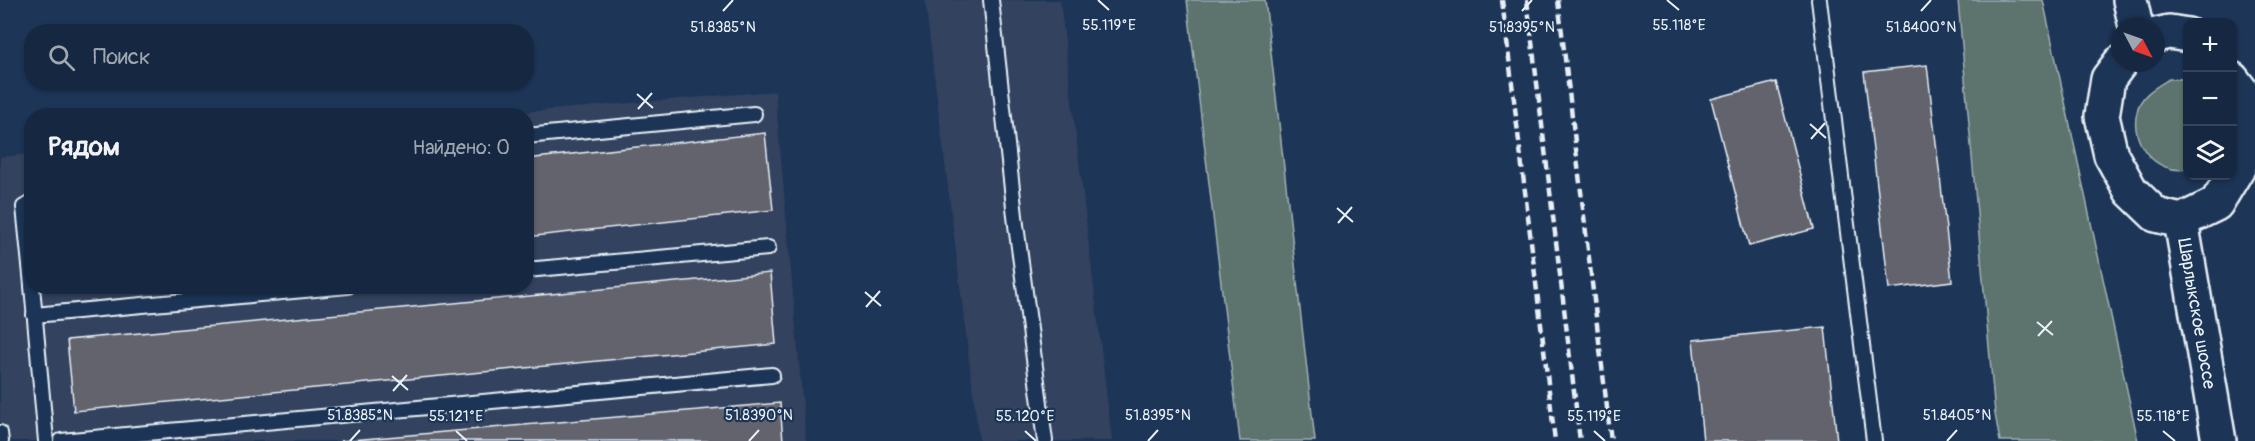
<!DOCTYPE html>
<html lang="ru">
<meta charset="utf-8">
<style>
:root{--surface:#162841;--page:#1f3048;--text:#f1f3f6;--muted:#9ea6b1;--line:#35445a}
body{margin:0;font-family:Pangolin,sans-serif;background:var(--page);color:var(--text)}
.controls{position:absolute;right:18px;top:18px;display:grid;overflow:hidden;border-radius:12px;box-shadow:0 2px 4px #0004}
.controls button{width:54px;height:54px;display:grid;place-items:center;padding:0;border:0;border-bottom:2px solid var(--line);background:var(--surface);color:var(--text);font:30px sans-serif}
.compass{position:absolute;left:2111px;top:18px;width:54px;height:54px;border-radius:50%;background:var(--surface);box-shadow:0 2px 4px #0004;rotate:131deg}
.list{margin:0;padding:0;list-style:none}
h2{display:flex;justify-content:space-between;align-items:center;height:78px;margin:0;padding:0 24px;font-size:26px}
h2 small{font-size:20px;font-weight:400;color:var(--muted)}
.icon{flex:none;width:33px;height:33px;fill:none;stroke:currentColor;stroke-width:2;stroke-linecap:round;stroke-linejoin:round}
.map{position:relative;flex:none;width:2255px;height:441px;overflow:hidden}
.search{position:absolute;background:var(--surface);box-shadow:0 2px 4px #0004;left:24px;top:24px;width:510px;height:66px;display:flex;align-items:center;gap:15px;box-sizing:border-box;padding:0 21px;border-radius:24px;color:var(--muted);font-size:22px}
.panel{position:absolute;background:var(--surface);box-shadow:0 2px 4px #0004;left:24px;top:108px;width:510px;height:186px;border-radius:24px}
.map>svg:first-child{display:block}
.built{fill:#32435e}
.green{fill:#5c736e;stroke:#a2b2b3;stroke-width:1.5}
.building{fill:#64636d;stroke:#e8f1f8;stroke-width:1.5}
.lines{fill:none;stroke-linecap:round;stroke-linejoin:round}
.lane-casing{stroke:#e8f1f8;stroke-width:18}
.secondary-casing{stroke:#e8f1f8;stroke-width:38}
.lane{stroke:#1d3557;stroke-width:14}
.secondary{stroke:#1d3557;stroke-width:33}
.rail{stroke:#e8f1f8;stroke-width:4.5;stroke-dasharray:9 4.5;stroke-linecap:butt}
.ticks{fill:none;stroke:#e8f1f8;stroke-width:2}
.labels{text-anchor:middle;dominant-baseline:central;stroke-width:4.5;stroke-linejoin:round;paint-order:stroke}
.street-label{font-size:18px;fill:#e8f1f8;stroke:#1d3557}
.ticks-label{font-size:15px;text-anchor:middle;fill:#e8f1f8;stroke:#1d3557;stroke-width:4.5;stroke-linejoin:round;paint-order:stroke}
</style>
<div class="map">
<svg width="2255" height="441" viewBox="0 0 2255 441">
<rect width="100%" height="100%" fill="#1d3557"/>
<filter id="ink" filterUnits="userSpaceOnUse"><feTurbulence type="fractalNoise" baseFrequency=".0167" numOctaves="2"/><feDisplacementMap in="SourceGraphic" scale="12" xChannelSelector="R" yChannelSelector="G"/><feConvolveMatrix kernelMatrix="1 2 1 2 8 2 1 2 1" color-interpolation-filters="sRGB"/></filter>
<g filter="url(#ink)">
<g class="built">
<polygon points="925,0 1060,0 1112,441 979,441"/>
<polygon points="775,91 806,441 0,441 0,157 31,154 32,286 526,286 526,116 489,115"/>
</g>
<g class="green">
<polygon points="1187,0 1265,0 1315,441 1240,441"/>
<polygon points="1958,0 2043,0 2138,441 2000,441 1995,414"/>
<path d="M2169 79H2187V169C2156 175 2129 142 2137 112 2140 95 2156 87 2169 79Z"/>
</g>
<g class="building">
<polygon points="1927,65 1952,281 1889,289 1864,72"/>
<polygon points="1776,82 1814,229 1749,246 1711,99"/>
<polygon points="765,133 773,210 526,237 526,159"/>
<polygon points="770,273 776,344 74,411 67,340"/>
<polygon points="1825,327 1837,441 1703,441 1693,340"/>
<polygon points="780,403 783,441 340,441"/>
</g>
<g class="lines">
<g class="lane-casing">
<g id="lane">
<polyline points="991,0 1016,225 1045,441"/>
<polyline points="1819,0 1874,441"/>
<polyline points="526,136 754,114"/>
<polyline points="32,203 24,207 32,285"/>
<polyline points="526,270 768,248"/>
<polyline points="32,286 46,441"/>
<polyline points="34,315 348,286"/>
<polyline points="0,433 1,441"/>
<polyline points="61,441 772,375"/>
</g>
</g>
<g class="secondary-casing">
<g id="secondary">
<polyline points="2130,0 2136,27"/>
<polyline points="2156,35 2169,32 2188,35"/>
<polyline points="2120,63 2108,79 2102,116 2111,155 2131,191 2156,215 2181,221 2216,204 2239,166 2249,136 2242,92 2232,79"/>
<path id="s1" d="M2181 221 2219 441"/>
</g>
</g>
<use href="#lane" class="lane"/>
<use href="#secondary" class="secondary"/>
<g class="rail">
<polyline points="1502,0 1555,441"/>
<polyline points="1527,0 1580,441"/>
<polyline points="1558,0 1611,441"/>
</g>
</g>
</g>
<path class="ticks" d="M1098 0 1109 10M1667 0 1679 10M723 11 733 0M1522 11 1532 0M1921 11 1931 0M637 94 653 108M638 109 652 93M1810 124 1826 138M1811 139 1825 123M1337 208 1353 222M1338 223 1352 207M865 292 881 306M866 307 880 291M2037 322 2053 335M2038 336 2052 321M392 376 408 390M393 391 407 375M456 431 467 441M1025 431 1036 441M1594 431 1605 441M2163 431 2175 441M350 441 360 430M749 441 759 430M1148 441 1158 430M1947 441 1957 430"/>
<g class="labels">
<g class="street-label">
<text stroke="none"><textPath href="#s1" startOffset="94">Шарлыкское шоссе</textPath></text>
</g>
</g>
<g class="ticks-label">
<text x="1109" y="30">55.119°E</text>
<text x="1679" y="30">55.118°E</text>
<text x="1522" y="32">51.8395°N</text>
<text x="1921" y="32">51.8400°N</text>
<text x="723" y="32">51.8385°N</text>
<text x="360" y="420">51.8385°N</text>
<text x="759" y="420">51.8390°N</text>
<text x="1158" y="420">51.8395°N</text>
<text x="1957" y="420">51.8405°N</text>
<text x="456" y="421">55.121°E</text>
<text x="1025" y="421">55.120°E</text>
<text x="1594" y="421">55.119°E</text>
<text x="2163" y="421">55.118°E</text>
</g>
</svg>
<div class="controls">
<button>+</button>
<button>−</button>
<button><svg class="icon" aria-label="layers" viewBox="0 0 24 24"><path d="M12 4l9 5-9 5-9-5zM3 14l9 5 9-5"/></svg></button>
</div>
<svg class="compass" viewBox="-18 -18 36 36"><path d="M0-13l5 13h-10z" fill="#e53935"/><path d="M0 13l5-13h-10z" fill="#9ea6b1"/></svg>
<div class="search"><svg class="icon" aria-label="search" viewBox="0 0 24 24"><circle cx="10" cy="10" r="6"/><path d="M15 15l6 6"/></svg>Поиск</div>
<section class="panel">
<h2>Рядом<small>Найдено: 0</small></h2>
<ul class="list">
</ul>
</section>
</div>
